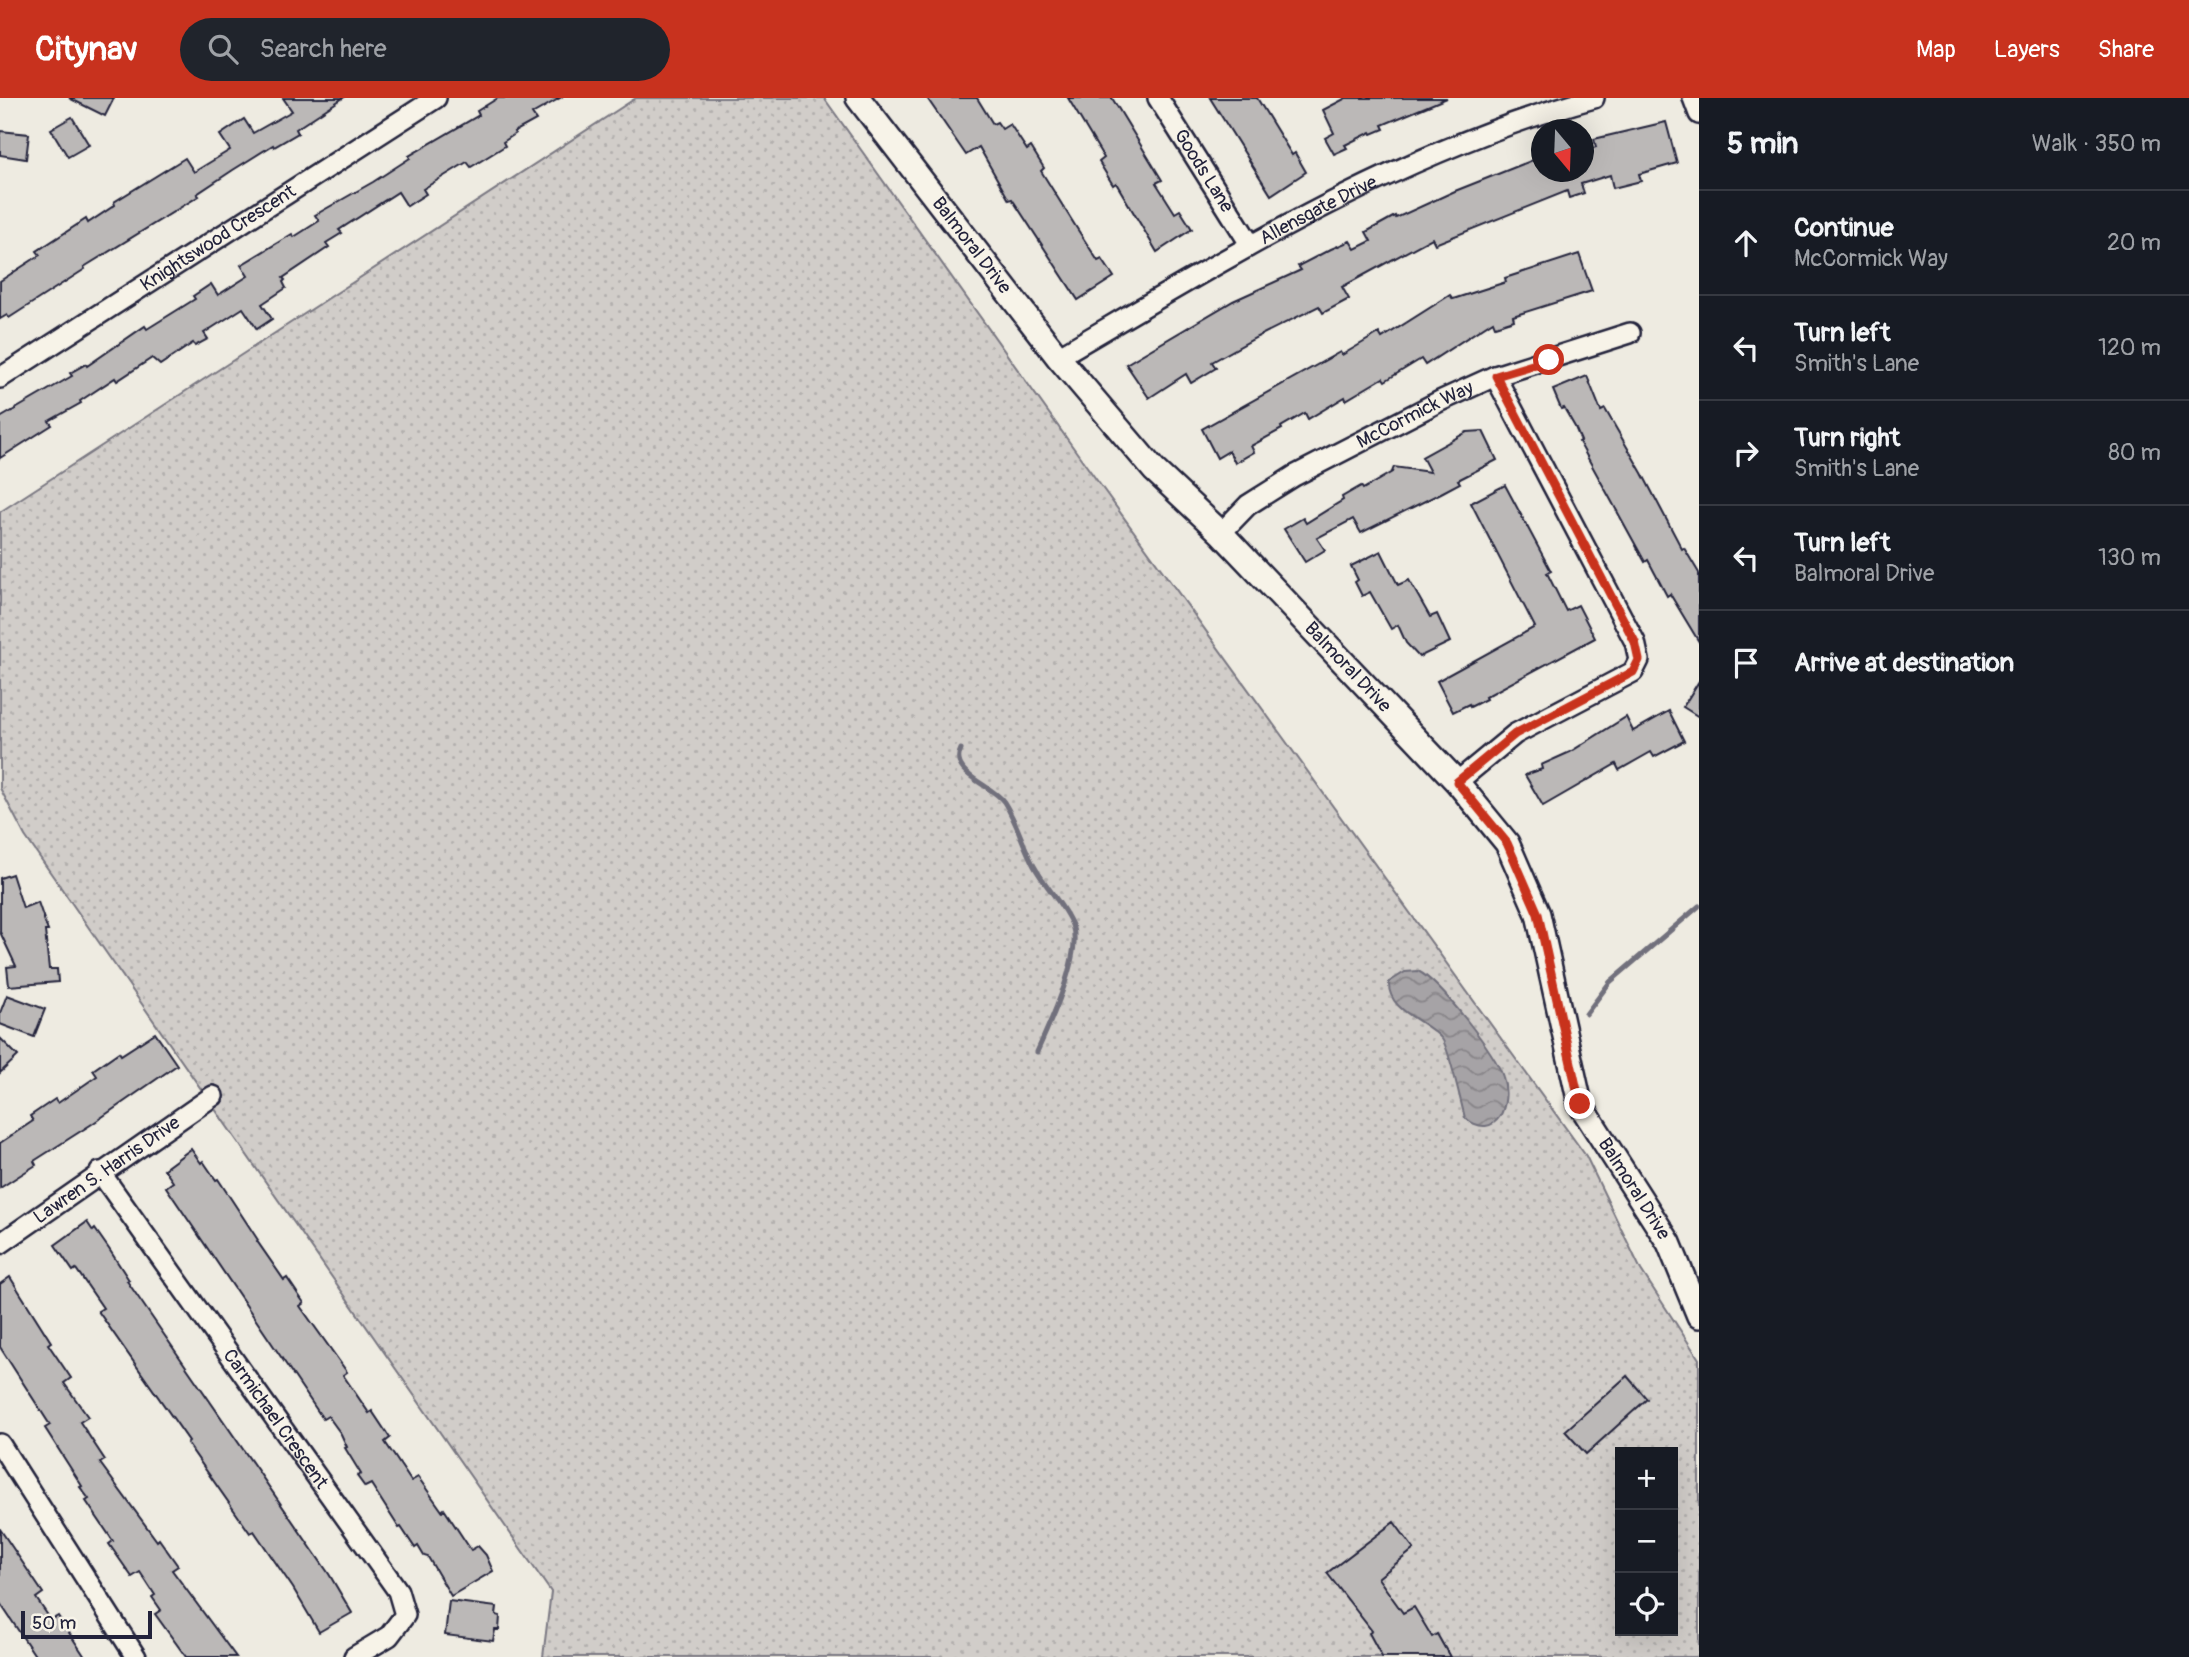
<!DOCTYPE html>
<meta charset="utf-8">
<style>
:root{--surface:#171b24;--page:#20242c;--text:#f1f3f6;--muted:#9ea1a6;--line:#363941;--accent:#c8321e}
body{margin:0;font-family:Pangolin,sans-serif;background:var(--page);color:var(--text)}
.controls{position:absolute;right:21px;bottom:21px;display:grid;overflow:hidden;border-radius:0px;box-shadow:0 7px 28px #0002}
.controls button{width:63px;height:63px;display:grid;place-items:center;padding:0;border:0;border-bottom:2px solid var(--line);background:var(--surface);color:var(--text);font:35px sans-serif}
.compass{position:absolute;left:1531px;top:21px;width:63px;height:63px;border-radius:50%;background:var(--surface);box-shadow:0 7px 28px #0002;rotate:161deg}
.scale{position:absolute;left:21px;bottom:18px;width:131px;box-sizing:border-box;padding-left:7px;border:4px solid #22223b;border-top:0;font-size:19px;line-height:24px;white-space:nowrap;color:#22223b;-webkit-text-stroke:5px #f7f3e8;paint-order:stroke}
.stop{position:absolute;width:21px;height:21px;margin:-16px;border:5px solid #c8321e;border-radius:50%;background:#fff}
.stop.end{background:#c8321e;border-color:#fff;box-shadow:0 2px 7px #0008}
.list{margin:0;padding:0;list-style:none}
h2{display:flex;justify-content:space-between;align-items:center;height:91px;margin:0;padding:0 28px;font-size:30px}
h2 small{font-size:23px;font-weight:400;color:var(--muted)}
.list li{display:grid;grid-template-columns:46px 1fr auto;gap:21px;align-items:center;box-sizing:border-box;height:105px;padding:0 28px;border-top:2px solid var(--line)}
.list b{display:block;font-size:26px;white-space:nowrap}
.list p{margin:0;font-size:23px;white-space:nowrap;color:var(--muted)}
.list em{font-size:23px;font-style:normal;color:var(--muted)}
.icon{flex:none;width:38px;height:38px;fill:none;stroke:currentColor;stroke-width:2;stroke-linecap:round;stroke-linejoin:round}
.map{position:relative;flex:none;width:1699px;height:1559px;overflow:hidden}
header{display:flex;align-items:center;gap:42px;box-sizing:border-box;height:98px;padding:0 35px;background:var(--accent);color:#fff}
header strong{font-size:33px}
nav{display:flex;gap:38px;margin-inline-start:auto;font-size:24px}
.search{width:490px;height:63px;background:var(--page);display:flex;align-items:center;gap:18px;box-sizing:border-box;padding:0 24px;border-radius:38px;color:var(--muted);font-size:26px}
main{display:flex}
aside{flex:1;background:var(--surface)}
.map>svg:first-child{display:block}
.grass{fill:url(#grass-dots);stroke:#7a7882;stroke-width:2;fill-rule:evenodd}
.water{fill:url(#water-waves);stroke:#716f7b;stroke-width:2}
.lines{fill:none;stroke-linecap:round;stroke-linejoin:round}
.stream{stroke:#716f7b;stroke-width:5}
.building{fill:#bbb8b7;stroke:#22223b;stroke-width:2}
.minor-casing{stroke:#22223b;stroke-width:24}
.tertiary-casing{stroke:#22223b;stroke-width:28}
.minor{stroke:#f7f3e8;stroke-width:19}
.tertiary{stroke:#f7f3e8;stroke-width:23}
.route{stroke:#c8321e;stroke-width:9}
.labels{text-anchor:middle;dominant-baseline:central;stroke-width:5;stroke-linejoin:round;paint-order:stroke}
.street-label{font-size:19px;fill:#22223b;stroke:#f7f3e8}
</style>
<header>
<strong>Citynav</strong>
<div class="search"><svg class="icon" aria-label="search" viewBox="0 0 24 24"><circle cx="10" cy="10" r="6"/><path d="M15 15l6 6"/></svg>Search here</div>
<nav><a>Map</a><a>Layers</a><a>Share</a></nav>
</header>
<main>
<div class="map">
<svg width="1699" height="1559" viewBox="0 0 1699 1559">
<defs>
<pattern id="grass-dots" width="8" height="8" patternUnits="userSpaceOnUse" patternTransform="scale(1.75)"><rect width="8" height="8" fill="#d1cdc9"/><path d="M2 2h.1M6 6h.1" fill="none" stroke="#b3b0ae" stroke-width="1.8" stroke-linecap="round"/></pattern>
<pattern id="water-waves" width="16" height="10" patternUnits="userSpaceOnUse" patternTransform="scale(1.75)"><rect width="16" height="10" fill="#a6a3a6"/><path d="M0 5q4-4 8 0t8 0" fill="none" stroke="#878488"/></pattern>
</defs>
<rect width="100%" height="100%" fill="#eeebe1"/>
<filter id="ink" filterUnits="userSpaceOnUse"><feTurbulence type="fractalNoise" baseFrequency=".0143" numOctaves="2"/><feDisplacementMap in="SourceGraphic" scale="14" xChannelSelector="R" yChannelSelector="G"/><feConvolveMatrix kernelMatrix="1 2 1 2 8 2 1 2 1" color-interpolation-filters="sRGB"/></filter>
<g filter="url(#ink)">
<path class="grass" d="M636 0H824L1080 359 1586 1058 1641 1172 1699 1261V1559H543L551 1494 25 738 0 690V414ZM1620 1354H1673V1533H1620Z"/>
<path class="water" d="M1418 873C1440 884 1496 956 1503 979 1512 1006 1497 1045 1465 1020 1461 1005 1449 950 1442 941 1427 922 1387 914 1389 884L1405 874Z"/>
<g class="lines">
<g class="stream">
<path d="M961 651C948 676 993 687 1004 704 1017 724 1023 748 1034 768 1045 788 1063 806 1072 827 1083 855 1049 927 1037 954"/>
<polyline points="1586,916 1610,884 1699,808"/>
</g>
</g>
<g class="building">
<polygon points="69,0 114,0 105,18"/>
<polygon points="283,0 343,0 296,31 298,35 274,49 273,47 233,72 197,96 199,98 84,169 85,171 9,220 7,217 0,221 0,183 40,157 37,153 86,121 88,125 115,107 114,104 185,60 194,74 230,52 220,37 244,21 253,35 292,13"/>
<polygon points="498,0 560,0 532,16 536,22 514,34 515,36 503,44 505,48 471,69 467,64 423,91 426,96 407,108 398,94 339,132 342,135 326,145 329,149 283,180 285,182 283,184 286,190 262,206 272,221 257,231 243,210 204,235 208,241 195,248 193,245 160,267 152,260 117,283 115,280 80,303 81,305 49,323 52,327 0,360 0,320 72,278 70,275 86,266 87,268 145,228 147,231 195,201 193,198 211,186 218,197 248,178 241,167 292,136 294,139 319,123 315,117 373,84 410,60 409,58 479,17 477,13"/>
<polygon points="927,0 977,0 993,26 997,24 1002,31 1010,26 1027,52 1031,49 1044,70 1041,73 1076,129 1098,163 1102,161 1114,179 1078,202 1012,101 1009,102 979,49 966,57"/>
<polygon points="1068,0 1112,0 1162,82 1156,85 1175,115 1180,112 1192,131 1157,154 1116,85 1113,87 1099,64 1104,60"/>
<polygon points="1210,0 1257,0 1292,57 1295,55 1306,74 1271,97"/>
<polygon points="1346,0 1447,0 1382,27 1384,31 1372,36 1371,34 1345,47 1347,50 1334,56 1325,40 1334,35 1323,12"/>
<polygon points="72,19 89,47 68,59 51,31"/>
<polygon points="1666,24 1677,65 1639,76 1641,83 1613,90 1610,77 1581,86 1584,95 1569,100 1567,93 1435,146 1432,140 1342,189 1349,201 1323,215 1319,208 1257,239 1212,264 1216,270 1191,285 1186,276 1149,300 1126,266 1233,203 1301,172 1298,168 1331,151 1350,143 1355,151 1371,143 1366,134 1395,118 1396,120 1455,93 1538,60 1542,74 1584,74 1584,53 1596,49 1594,41"/>
<polygon points="0,33 29,36 26,61 0,57"/>
<polygon points="1579,156 1592,193 1513,218 1514,222 1495,228 1493,223 1425,267 1421,261 1385,283 1383,280 1346,302 1345,299 1308,321 1305,315 1281,329 1282,331 1251,348 1254,354 1235,365 1229,353 1217,360 1202,331 1340,254 1342,257 1379,235 1382,240 1450,197 1453,201 1506,184 1505,180"/>
<polygon points="1587,278 1601,313 1605,311 1642,375 1682,451 1684,450 1699,475 1699,544 1670,496 1667,498 1648,462 1645,464 1579,344 1581,343 1575,329 1564,310 1561,311 1553,292"/>
<polygon points="1483,333 1497,362 1458,382 1460,385 1441,395 1361,435 1353,421 1317,440 1325,452 1305,464 1284,431 1303,420 1306,425 1343,402 1342,399 1361,388 1363,391 1392,374 1394,369 1430,374 1422,359 1467,334"/>
<polygon points="1505,387 1551,473 1547,475 1566,513 1578,507 1595,540 1485,599 1486,601 1470,609 1469,606 1453,614 1437,583 1535,529 1471,405"/>
<polygon points="1381,453 1398,487 1409,482 1430,519 1437,516 1450,544 1419,559 1406,545 1398,527 1391,531 1370,494 1362,498 1355,484 1358,482 1351,468"/>
<polygon points="1699,583 1699,619 1683,609"/>
<polygon points="1669,613 1684,643 1654,659 1651,654 1619,672 1616,666 1543,708 1525,677 1542,671 1541,667 1570,654 1626,619 1633,633"/>
<polygon points="12,776 23,810 38,804 48,833 45,833 49,871 57,871 58,884 9,888 7,869 16,868 0,834 0,780"/>
<polygon points="7,897 45,911 34,939 0,926 0,915"/>
<polygon points="155,935 177,967 92,1026 34,1063 36,1067 0,1090 0,1045 33,1023 30,1018 55,1001 58,1005 97,978 93,972 119,954 121,957"/>
<polygon points="0,940 18,958 0,975"/>
<polygon points="191,1051 201,1065 203,1063 216,1082 218,1081 258,1142 257,1143 284,1182 287,1180 304,1205 300,1208 347,1274 343,1277 369,1315 372,1313 390,1340 385,1344 411,1383 418,1379 442,1413 444,1411 471,1452 478,1448 486,1457 493,1473 451,1498 428,1459 424,1458 418,1448 415,1450 401,1429 399,1430 371,1386 365,1389 357,1378 361,1376 345,1350 347,1349 341,1336 328,1318 323,1321 166,1089 173,1084 164,1071"/>
<polygon points="87,1124 93,1133 95,1131 109,1151 129,1182 127,1183 329,1476 352,1515 319,1534 293,1490 254,1433 250,1435 187,1345 189,1343 98,1213 103,1210 76,1171 73,1173 55,1147"/>
<polygon points="10,1179 51,1244 48,1246 71,1280 64,1285 88,1319 80,1324 105,1362 100,1365 157,1443 159,1441 178,1468 172,1472 236,1559 186,1559 155,1516 161,1512 152,1499 155,1497 140,1474 132,1479 109,1446 113,1443 86,1403 89,1401 80,1389 82,1388 45,1330 50,1327 0,1249 0,1186"/>
<polygon points="1627,1278 1647,1301 1586,1356 1565,1333"/>
<polygon points="1394,1424 1414,1451 1378,1480 1403,1515 1414,1509 1432,1539 1437,1536 1450,1559 1382,1559 1369,1535 1372,1533 1327,1475"/>
<polygon points="0,1431 43,1495 36,1500 51,1522 58,1518 85,1559 36,1559 0,1505"/>
<polygon points="449,1503 497,1509 496,1517 500,1518 499,1532 495,1532 493,1543 445,1537"/>
</g>
<g class="lines">
<g class="minor-casing">
<g id="minor">
<path id="s1" d="M1158 0 1250 146"/>
<polyline points="1693,0 1699,16"/>
<path id="s2" d="M1058 259C1229 159 1401 52 1594 0"/>
<path id="s3" d="M0 280 436 0"/>
<path id="s4" d="M1221 435 1248 407 1294 378 1440 303 1495 278 1630 235"/>
<polyline points="1457,684 1515,636 1633,574 1639,562 1635,544 1495,278"/>
<path id="s5" d="M100 1074 398 1493 405 1517 389 1538 354 1559"/>
<path id="s6" d="M0 1146 213 998"/>
<polyline points="0,1346 136,1559"/>
</g>
</g>
<g class="tertiary-casing">
<g id="tertiary">
<path id="s7" d="M858 0 1058 259 1154 372 1221 435 1457 684 1507 745 1538 816 1580 1006 1669 1145 1699 1218"/>
</g>
</g>
<use href="#minor" class="minor"/>
<use href="#tertiary" class="tertiary"/>
</g>
</g>
<g class="lines" filter="url(#ink)">
<polyline class="route" points="1549,262 1496,278 1635,544 1639,562 1633,574 1515,636 1457,684 1507,745 1538,816 1580,1006"/>
</g>
<g class="labels">
<g class="street-label">
<text stroke="none"><textPath href="#s1" startOffset="86">Goods Lane</textPath></text>
<text stroke="none"><textPath href="#s2" startOffset="299">Allensgate Drive</textPath></text>
<text stroke="none"><textPath href="#s3" startOffset="259">Knightswood Crescent</textPath></text>
<text stroke="none"><textPath href="#s7" startOffset="186">Balmoral Drive</textPath></text>
<text stroke="none"><textPath href="#s4" startOffset="229">McCormick Way</textPath></text>
<text stroke="none"><textPath href="#s7" startOffset="752">Balmoral Drive</textPath></text>
<text stroke="none"><textPath href="#s6" startOffset="130">Lawren S. Harris Drive</textPath></text>
<text stroke="none"><textPath href="#s7" startOffset="1362">Balmoral Drive</textPath></text>
<text stroke="none"><textPath href="#s5" startOffset="303">Carmichael Crescent</textPath></text>
</g>
</g>
</svg>
<div class="controls">
<button>+</button>
<button>−</button>
<button><svg class="icon" aria-label="locate" viewBox="0 0 24 24"><circle cx="12" cy="12" r="6"/><path d="M12 2v4M12 18v4M2 12h4M18 12h4"/></svg></button>
</div>
<svg class="compass" viewBox="-18 -18 36 36"><path d="M0-13l5 13h-10z" fill="#e53935"/><path d="M0 13l5-13h-10z" fill="#9ea1a6"/></svg>
<div class="scale">50 m</div>
<div class="stop" style="left:1549px;top:262px"></div>
<div class="stop end" style="left:1580px;top:1006px"></div>
</div>
<aside>
<h2>5 min<small>Walk · 350 m</small></h2>
<ul class="list">
<li><svg class="icon" aria-label="ahead" viewBox="0 0 24 24"><path d="M12 20V5M6 11l6-6 6 6"/></svg><div><b>Continue</b><p>McCormick Way</p></div><em>20 m</em></li>
<li><svg class="icon" aria-label="left" viewBox="0 0 24 24"><path d="M17 20v-9H6M10 6l-5 5 5 5"/></svg><div><b>Turn left</b><p>Smith's Lane</p></div><em>120 m</em></li>
<li><svg class="icon" aria-label="right" viewBox="0 0 24 24"><path d="M7 20v-9h11M14 6l5 5-5 5"/></svg><div><b>Turn right</b><p>Smith's Lane</p></div><em>80 m</em></li>
<li><svg class="icon" aria-label="left" viewBox="0 0 24 24"><path d="M17 20v-9H6M10 6l-5 5 5 5"/></svg><div><b>Turn left</b><p>Balmoral Drive</p></div><em>130 m</em></li>
<li><svg class="icon" aria-label="arrive" viewBox="0 0 24 24"><path d="M6 21V4h12l-3 4 3 4H6"/></svg><div><b>Arrive at destination</b></div></li>
</ul>
</aside>
</main>
